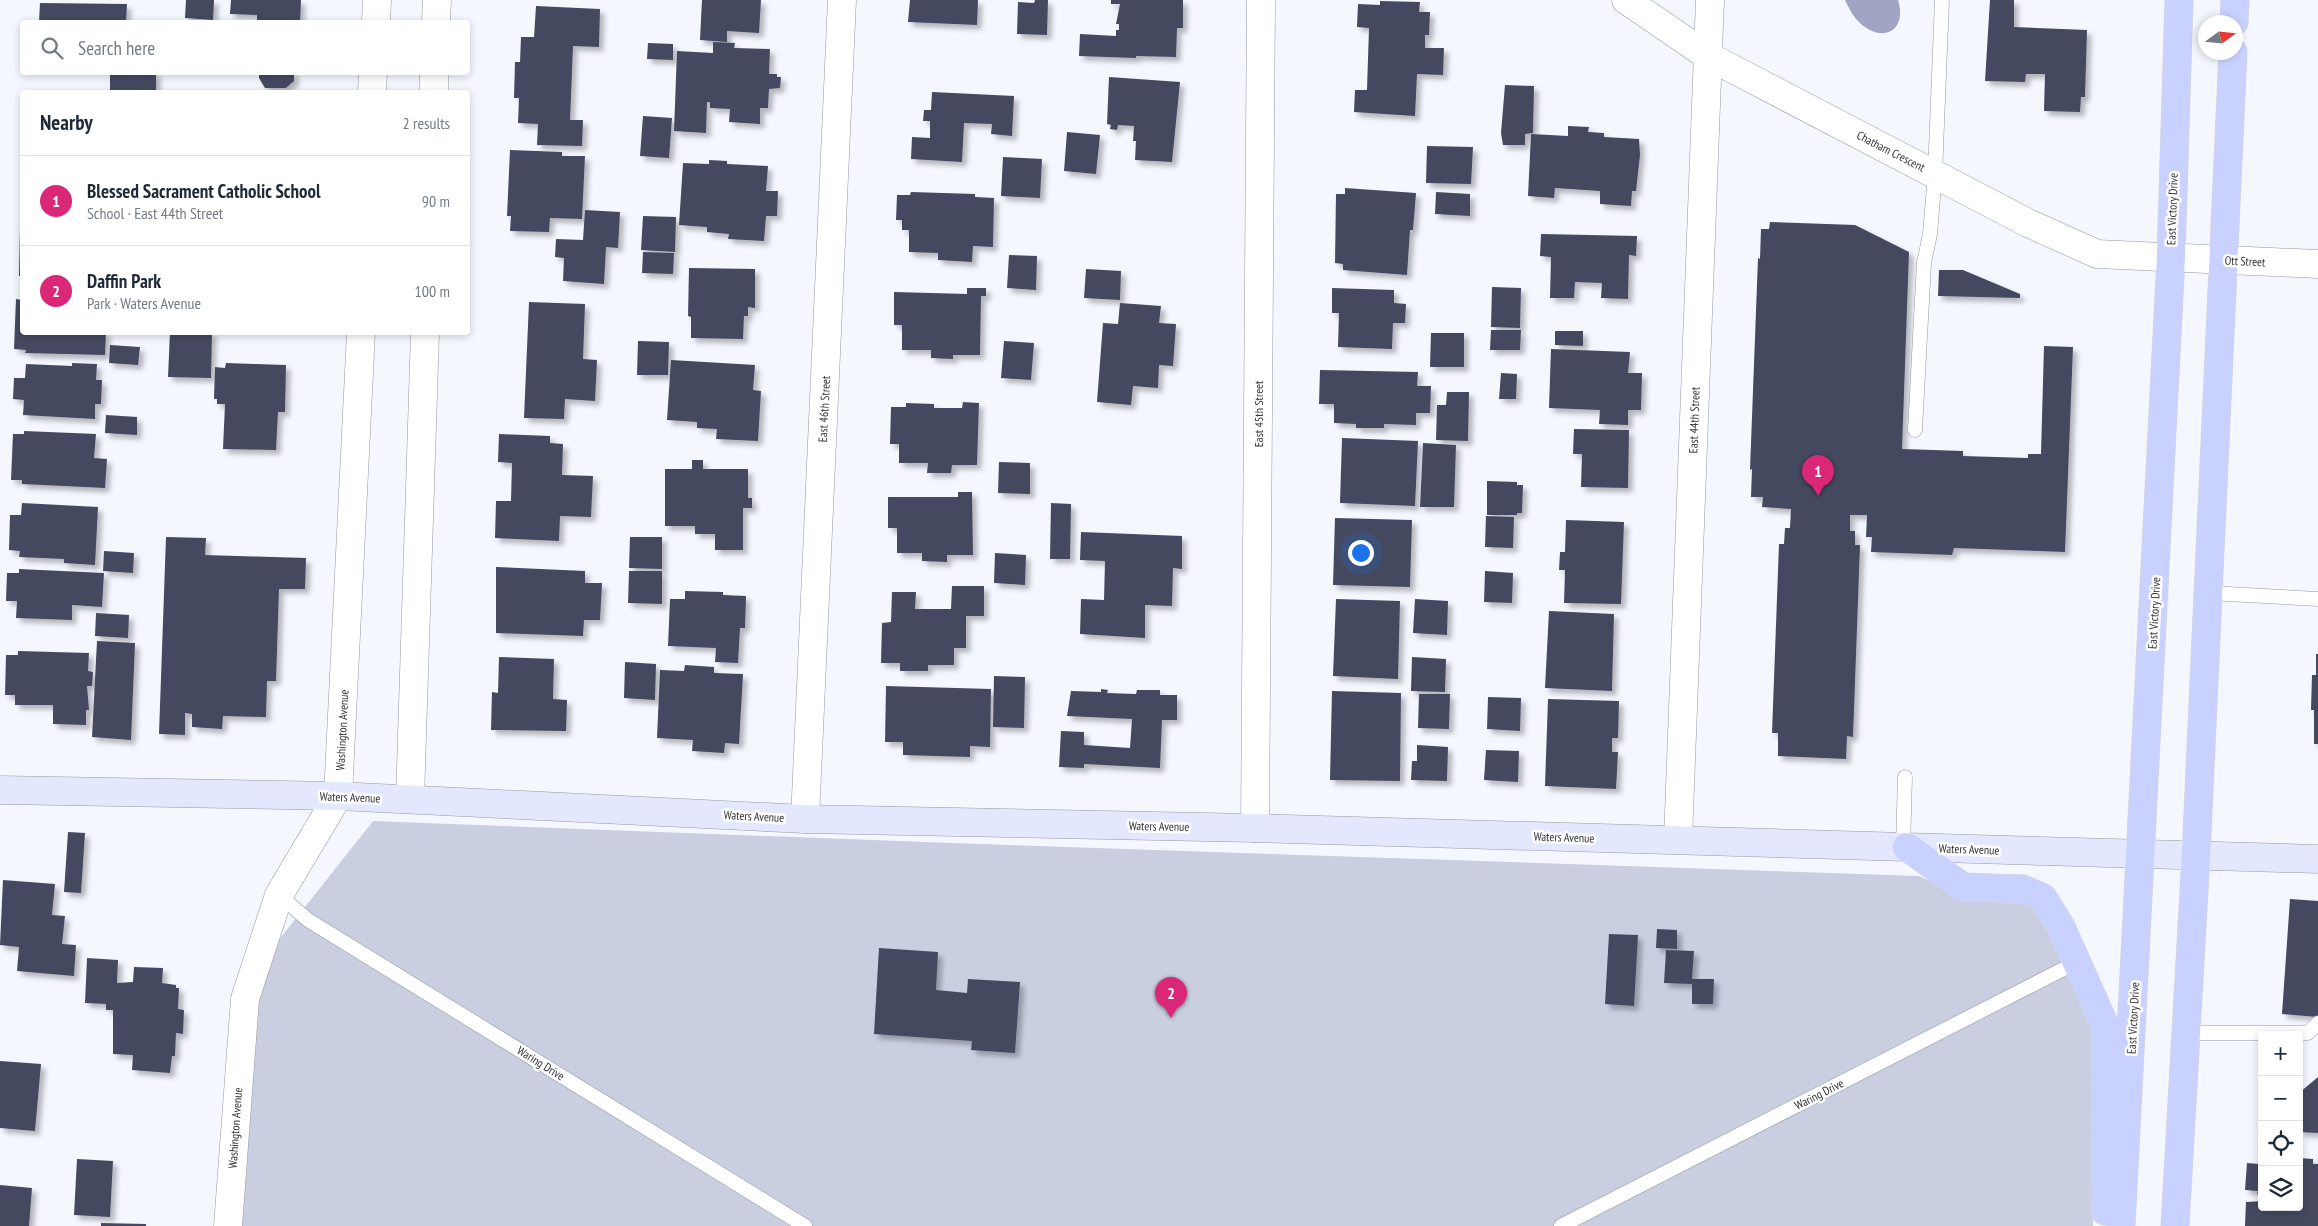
<!DOCTYPE html>
<meta charset="utf-8">
<style>
:root{--surface:#fff;--page:#f6f6f7;--text:#1f2937;--muted:#747a83;--line:#e0e1e3;--accent:#db2777}
body{margin:0;font-family:"PT Sans Narrow",sans-serif;background:var(--page);color:var(--text)}
.controls{position:absolute;right:15px;bottom:15px;display:grid;overflow:hidden;border-radius:5px;box-shadow:0 2px 8px #0003}
.controls button{width:45px;height:45px;display:grid;place-items:center;padding:0;border:0;border-bottom:1px solid var(--line);background:var(--surface);color:var(--text);font:25px sans-serif}
.compass{position:absolute;left:2198px;top:15px;width:45px;height:45px;border-radius:50%;background:var(--surface);box-shadow:0 2px 8px #0003;rotate:75deg}
.you{position:absolute;left:1360px;top:552px;width:18px;height:18px;margin:-12px;border:4px solid #fff;border-radius:50%;background:#1a73e8;box-shadow:0 0 0 8px #1a73e833}
.badge{display:grid;place-items:center;width:32px;height:32px;border-radius:50%;background:var(--accent);color:#fff;font-size:16px;font-weight:700}
.pin{position:absolute;translate:-50% -41px;filter:drop-shadow(0 1px 2px #0008)}
.pin::after{content:'';position:absolute;top:26px;width:18px;height:15px;background:inherit;clip-path:polygon(0 0,100% 0,50% 100%)}
.list{margin:0;padding:0;list-style:none}
h2{display:flex;justify-content:space-between;align-items:center;height:65px;margin:0;padding:0 20px;font-size:21px}
h2 small{font-size:16px;font-weight:400;color:var(--muted)}
.list li{display:grid;grid-template-columns:32px 1fr auto;gap:15px;align-items:center;box-sizing:border-box;height:90px;padding:0 20px;border-top:1px solid var(--line)}
.list b{display:block;font-size:19px;white-space:nowrap}
.list p{margin:0;font-size:16px;white-space:nowrap;color:var(--muted)}
.list em{font-size:16px;font-style:normal;color:var(--muted)}
.icon{flex:none;width:28px;height:28px;fill:none;stroke:currentColor;stroke-width:2;stroke-linecap:round;stroke-linejoin:round}
.map{position:relative;flex:none;width:2318px;height:1226px;overflow:hidden}
.search{position:absolute;background:var(--surface);box-shadow:0 2px 8px #0003;left:20px;top:20px;width:450px;height:55px;display:flex;align-items:center;gap:12px;box-sizing:border-box;padding:0 18px;border-radius:5px;color:var(--muted);font-size:19px}
.panel{position:absolute;background:var(--surface);box-shadow:0 2px 8px #0003;left:20px;top:90px;width:450px;height:245px;border-radius:5px}
.map>svg:first-child{display:block}
.green{fill:#c9cee1}
.water{fill:#9fa5c2}
.building{fill:#444961;filter:url(#shadow)}
.lines{fill:none;stroke-linecap:round;stroke-linejoin:round}
.lane-casing{stroke:#96989f;stroke-width:15}
.street-casing{stroke:#96989f;stroke-width:29}
.secondary-casing{stroke:#96989f;stroke-width:29}
.primary-casing{stroke:#d6d6d7;stroke-width:29}
.lane{stroke:#fff;stroke-width:14}
.street{stroke:#fff;stroke-width:28}
.secondary{stroke:#e4e8fe;stroke-width:28}
.primary{stroke:#c9d1fe;stroke-width:28}
.labels{text-anchor:middle;dominant-baseline:central;stroke-width:5;stroke-linejoin:round;paint-order:stroke}
.street-label{font-size:12px;fill:#323336;stroke:#fff}
</style>
<div class="map">
<svg width="2318" height="1226" viewBox="0 0 2318 1226">
<defs>
<filter id="shadow"><feDropShadow dx="4.5" dy="4.5" stdDeviation="2.5" flood-color="#0004"/></filter>
</defs>
<rect width="100%" height="100%" fill="#f5f7ff"/>
<polygon class="green" points="373,821 951,843 1919,876 1968,897 2018,898 2039,911 2095,1034 2097,1063 2091,1158 2093,1226 240,1226 259,965"/>
<path class="water" d="M1845 0H1898C1908 33 1880 44 1858 21 1852 15 1849 8 1845 0Z"/>
<g class="building">
<polygon points="186,0 214,0 213,20 185,18"/>
<polygon points="231,0 301,0 300,22 257,22 257,15 230,14"/>
<polygon points="702,0 761,0 759,33 727,31 727,42 700,40"/>
<polygon points="910,0 978,0 977,25 908,22"/>
<polygon points="1035,0 1048,0 1047,35 1017,34 1018,2 1034,3"/>
<polygon points="1111,0 1183,0 1183,28 1177,28 1176,57 1136,56 1136,58 1079,56 1080,34 1116,36 1116,30 1119,30 1119,24 1116,24 1120,4 1111,4"/>
<polygon points="1990,0 2014,0 2014,27 2087,30 2085,97 2081,97 2080,112 2044,111 2045,74 2026,74 2025,82 1985,81"/>
<polygon points="1380,1 1420,2 1419,12 1430,12 1429,35 1425,35 1425,48 1444,48 1443,75 1417,74 1415,116 1354,112 1355,90 1367,90 1369,28 1357,27 1358,4 1380,5"/>
<polygon points="40,3 127,4 126,22 39,22"/>
<polygon points="536,6 600,9 599,47 573,46 570,120 583,120 582,146 537,145 538,124 518,123 519,98 514,98 515,62 520,62 521,37 534,37"/>
<polygon points="713,42 735,43 734,48 770,49 769,74 777,74 777,77 781,77 780,88 769,89 768,108 760,108 760,124 729,122 730,109 710,108 710,102 707,102 706,133 674,131 677,51 713,53"/>
<polygon points="648,43 673,44 673,60 647,59"/>
<polygon points="110,72 156,72 156,91 110,90"/>
<polygon points="259,72 294,72 294,81 286,88 265,88 259,78"/>
<polygon points="1109,77 1180,82 1172,162 1135,160 1136,141 1133,141 1134,126 1118,125 1117,130 1110,129 1111,125 1107,124"/>
<polygon points="1505,85 1534,86 1533,133 1525,134 1525,145 1503,145 1501,133"/>
<polygon points="932,92 1014,96 1012,136 991,134 992,124 964,123 962,162 911,159 912,137 930,138 930,121 923,121 924,110 931,110"/>
<polygon points="643,116 672,118 669,158 640,156"/>
<polygon points="1568,126 1589,127 1588,132 1604,133 1604,137 1639,139 1640,155 1636,191 1632,191 1631,206 1600,204 1600,191 1555,188 1554,198 1528,196 1531,134 1568,136"/>
<polygon points="1067,132 1100,135 1096,174 1064,171"/>
<polygon points="1427,146 1473,147 1471,184 1426,183"/>
<polygon points="510,150 562,152 562,156 585,156 582,219 550,218 549,232 510,231 511,216 507,216"/>
<polygon points="1003,157 1042,159 1040,198 1001,196"/>
<polygon points="709,160 727,161 727,164 768,166 766,191 778,191 777,216 766,216 764,241 728,239 729,234 707,232 707,227 679,225 683,163 709,164"/>
<polygon points="1345,188 1416,193 1413,230 1410,230 1407,275 1343,270 1343,264 1335,263 1336,194 1345,194"/>
<polygon points="911,192 975,194 975,197 994,198 993,247 973,246 972,262 938,260 938,253 909,252 909,230 902,230 902,220 896,220 897,195 910,195"/>
<polygon points="1436,192 1470,194 1470,216 1435,214"/>
<polygon points="585,210 620,212 618,248 606,247 604,284 563,281 564,258 555,257 556,239 583,240"/>
<polygon points="643,216 676,217 675,252 641,250"/>
<polygon points="1770,222 1855,225 1909,252 1902,449 1963,451 1963,456 2028,458 2028,454 2041,454 2044,346 2073,347 2065,552 1954,548 1952,555 1871,552 1872,537 1866,537 1867,515 1850,515 1850,531 1855,531 1855,545 1860,545 1853,737 1847,736 1846,759 1778,756 1778,733 1772,733 1779,544 1784,544 1785,528 1790,528 1791,509 1762,507 1763,497 1751,497 1752,469 1750,470 1758,258 1760,259 1761,229 1769,229"/>
<polygon points="20,228 22,228 22,276 19,276"/>
<polygon points="1541,234 1637,236 1636,256 1629,255 1628,299 1601,298 1602,283 1575,282 1574,298 1550,298 1551,257 1540,256"/>
<polygon points="643,252 674,253 673,274 642,273"/>
<polygon points="1009,255 1037,256 1036,290 1007,288"/>
<polygon points="689,268 755,269 755,308 748,307 748,316 744,316 743,339 691,338 691,317 688,316"/>
<polygon points="1086,269 1121,271 1120,300 1084,298"/>
<polygon points="1939,270 1963,270 2020,294 2020,298 1938,296"/>
<polygon points="1492,287 1521,288 1520,328 1491,327"/>
<polygon points="967,288 986,288 986,296 981,296 980,355 953,355 953,359 931,358 931,350 902,350 902,325 894,325 894,292 967,294"/>
<polygon points="1332,288 1394,290 1394,303 1406,304 1405,323 1393,323 1392,349 1338,347 1339,313 1332,313"/>
<polygon points="16,299 22,300 22,332 106,332 105,355 25,353 26,350 14,349"/>
<polygon points="529,302 585,304 583,359 597,360 595,401 565,399 564,419 524,418"/>
<polygon points="1120,303 1161,306 1159,323 1176,324 1173,366 1159,365 1158,388 1133,386 1131,405 1097,402 1103,323 1118,324"/>
<polygon points="1491,330 1521,330 1520,350 1490,350"/>
<polygon points="1555,331 1583,331 1583,346 1555,345"/>
<polygon points="170,332 212,332 211,378 168,377"/>
<polygon points="1431,333 1464,333 1464,367 1430,367"/>
<polygon points="638,341 669,342 668,375 637,375"/>
<polygon points="1004,341 1034,343 1031,380 1001,378"/>
<polygon points="110,345 140,347 138,365 109,363"/>
<polygon points="1551,349 1630,352 1628,373 1642,373 1641,410 1628,410 1628,425 1599,424 1600,410 1549,408"/>
<polygon points="671,360 755,365 753,390 761,391 758,441 716,439 717,429 697,428 697,422 667,420"/>
<polygon points="72,363 97,364 96,380 102,380 101,404 95,404 95,419 23,415 24,400 13,399 14,378 25,378 26,364 72,366"/>
<polygon points="226,363 286,365 285,412 278,412 276,450 223,449 225,404 217,404 217,399 214,399 215,367 225,368"/>
<polygon points="1320,370 1418,372 1417,386 1431,386 1430,413 1416,413 1416,425 1384,424 1384,428 1356,428 1356,424 1334,423 1334,404 1319,404"/>
<polygon points="1501,373 1517,374 1516,399 1499,399"/>
<polygon points="1447,392 1469,392 1468,441 1436,440 1437,405 1446,405"/>
<polygon points="963,402 979,403 977,465 952,465 951,473 927,473 928,463 899,463 899,444 890,444 891,407 906,407 906,403 934,404 934,408 962,408"/>
<polygon points="106,415 137,417 137,435 105,433"/>
<polygon points="1574,429 1629,430 1628,488 1581,487 1582,454 1573,454"/>
<polygon points="24,431 96,434 94,458 107,459 105,488 22,484 22,480 11,480 13,434 24,434"/>
<polygon points="499,434 550,436 550,443 563,444 562,475 593,476 591,517 560,516 559,541 495,538 496,501 511,501 512,463 498,462"/>
<polygon points="1342,438 1418,441 1415,506 1340,503"/>
<polygon points="1423,443 1456,445 1454,507 1420,507"/>
<polygon points="692,460 703,460 703,469 748,469 748,498 752,498 752,508 743,508 743,550 715,550 715,534 695,534 695,526 665,526 665,469 692,469"/>
<polygon points="999,462 1030,463 1030,494 998,493"/>
<polygon points="1487,481 1517,482 1517,485 1523,485 1522,513 1517,513 1517,515 1487,515"/>
<polygon points="958,492 972,492 973,555 947,555 947,562 922,561 922,553 897,553 897,528 888,528 888,497 958,497"/>
<polygon points="22,503 98,507 95,565 64,563 64,559 19,557 20,551 9,550 10,515 21,515"/>
<polygon points="1051,503 1071,504 1070,559 1050,559"/>
<polygon points="1486,516 1514,517 1513,548 1485,547"/>
<polygon points="1335,518 1412,520 1410,587 1333,585"/>
<polygon points="1566,520 1624,522 1621,604 1564,603 1565,570 1559,570 1560,552 1565,552"/>
<polygon points="1081,532 1182,536 1182,569 1173,568 1172,606 1145,605 1145,638 1080,634 1081,599 1104,600 1105,561 1080,560"/>
<polygon points="166,537 206,538 205,555 306,558 305,589 279,589 276,681 267,681 266,717 223,716 222,729 192,727 192,714 185,713 185,735 159,734"/>
<polygon points="630,537 662,537 662,569 629,568"/>
<polygon points="104,551 134,553 133,573 103,571"/>
<polygon points="995,553 1026,555 1025,585 994,583"/>
<polygon points="496,567 585,571 585,583 602,583 600,620 584,620 583,636 496,633"/>
<polygon points="19,569 104,573 102,607 72,605 72,620 16,618 17,601 6,601 7,573 19,573"/>
<polygon points="629,571 662,571 662,604 628,603"/>
<polygon points="1485,571 1513,573 1512,603 1484,602"/>
<polygon points="952,586 984,586 984,616 966,616 966,648 954,648 954,665 928,665 928,671 900,671 900,663 881,663 882,623 891,622 892,592 916,592 915,609 951,609"/>
<polygon points="685,591 723,592 723,595 746,596 745,628 740,628 738,663 715,662 716,648 668,646 670,599 685,599"/>
<polygon points="1336,599 1400,601 1398,679 1333,676"/>
<polygon points="1415,599 1448,601 1447,635 1413,633"/>
<polygon points="1549,611 1614,614 1612,691 1545,688"/>
<polygon points="96,613 129,615 128,638 95,636"/>
<polygon points="97,641 135,643 131,740 92,737"/>
<polygon points="18,651 89,653 88,671 93,672 92,686 87,686 89,710 86,710 86,725 53,724 53,705 15,705 15,695 5,695 6,655 18,655"/>
<polygon points="2316,654 2318,654 2318,744 2314,744 2314,710 2311,710 2312,675 2316,675"/>
<polygon points="499,657 554,659 553,699 567,700 566,731 491,730 492,692 498,693"/>
<polygon points="1412,657 1446,659 1445,692 1411,691"/>
<polygon points="625,662 656,664 655,700 624,698"/>
<polygon points="685,665 714,667 714,673 743,674 739,744 725,743 724,753 692,751 693,740 657,738 660,670 684,671"/>
<polygon points="994,676 1025,677 1024,728 993,727"/>
<polygon points="886,686 991,689 990,747 970,746 970,757 903,755 903,742 885,742"/>
<polygon points="1101,689 1108,690 1107,693 1136,694 1137,690 1160,690 1160,695 1177,695 1177,720 1162,720 1160,768 1084,764 1084,768 1059,767 1061,731 1084,732 1084,745 1130,748 1132,719 1067,716 1071,691 1101,692"/>
<polygon points="1332,691 1401,693 1400,781 1330,780"/>
<polygon points="1419,694 1450,694 1449,729 1418,728"/>
<polygon points="1488,697 1521,698 1520,731 1487,729"/>
<polygon points="1548,699 1619,701 1618,738 1612,738 1612,752 1618,752 1616,789 1545,786"/>
<polygon points="1417,745 1448,747 1447,781 1411,780 1412,761 1417,761"/>
<polygon points="1486,750 1519,751 1518,782 1484,780"/>
<polygon points="68,832 85,833 81,893 64,892"/>
<polygon points="3,880 55,884 52,915 65,916 62,944 76,945 74,976 17,971 19,947 0,945"/>
<polygon points="2290,899 2318,901 2318,1017 2282,1014"/>
<polygon points="1657,929 1677,930 1677,949 1656,948"/>
<polygon points="1609,934 1638,935 1634,1006 1605,1004"/>
<polygon points="879,948 938,952 936,990 967,993 968,979 1020,982 1015,1053 971,1050 972,1041 874,1034"/>
<polygon points="1666,950 1694,951 1692,979 1714,979 1713,1004 1692,1004 1692,984 1664,983"/>
<polygon points="87,958 118,960 117,983 133,982 134,967 163,968 162,983 176,985 176,988 179,988 178,1009 184,1010 183,1034 176,1033 175,1056 172,1056 170,1073 132,1070 133,1055 113,1054 113,1010 106,1010 106,1004 85,1003"/>
<polygon points="0,1061 41,1064 35,1131 0,1128"/>
<polygon points="2318,1077 2318,1133 2299,1132 2299,1093"/>
<polygon points="2299,1158 2313,1159 2313,1164 2318,1164 2318,1226 2245,1226 2246,1202 2262,1201 2262,1207 2299,1207"/>
<polygon points="77,1159 113,1161 110,1217 74,1215"/>
<polygon points="2259,1161 2262,1161 2262,1195 2257,1194 2258,1191 2245,1190 2247,1163 2259,1164"/>
<polygon points="0,1185 32,1188 29,1226 0,1226"/>
<polygon points="101,1223 146,1224 146,1226 101,1226"/>
</g>
<g class="lines">
<g class="lane-casing">
<g id="lane">
<polyline points="1915,430 1924,263 1930,234 1935,174 1942,0"/>
<polyline points="2209,593 2318,599"/>
<polyline points="1903,847 1905,777"/>
<polyline points="279,895 308,920 805,1226"/>
<polyline points="2186,1033 2308,1033 2318,1023"/>
<polyline points="1561,1226 2077,962"/>
</g>
</g>
<g class="street-casing">
<g id="street">
<polyline points="1626,0 1708,56 2028,223 2097,254 2318,264"/>
<polyline points="376,22 377,0"/>
<polyline points="436,22 437,0"/>
<polyline points="372,92 373,72"/>
<polyline points="434,92 434,72"/>
<polyline points="410,799 425,332"/>
<polyline points="805,819 842,0"/>
<polyline points="1255,828 1261,0"/>
<polyline points="1678,840 1710,0"/>
<polyline points="228,1226 245,999 279,895 338,796 361,332"/>
</g>
</g>
<g class="secondary-casing">
<polyline id="secondary" points="0,790 338,796 805,819 1255,828 2318,859"/>
</g>
<g class="primary-casing">
<g id="primary">
<polyline points="2234,22 2235,0"/>
<polyline points="1907,847 1963,887 2023,889 2043,898 2061,927 2106,1028 2105,1211"/>
<polyline points="2121,1226 2171,257 2179,0"/>
<polyline points="2175,1226 2196,855 2233,52"/>
</g>
</g>
<use href="#lane" class="lane"/>
<use href="#street" class="street"/>
<use href="#secondary" class="secondary"/>
<use href="#primary" class="primary"/>
</g>
<g class="labels">
<g class="street-label">
<text transform="translate(1891 151) rotate(27)">Chatham Crescent</text>
<text transform="translate(2172 209) rotate(-88)">East Victory Drive</text>
<text transform="translate(2245 261) rotate(3)">Ott Street</text>
<text transform="translate(824 409) rotate(-87)">East 46th Street</text>
<text transform="translate(1258 414) rotate(-90)">East 45th Street</text>
<text transform="translate(1694 420) rotate(-88)">East 44th Street</text>
<text transform="translate(2154 613) rotate(-87)">East Victory Drive</text>
<text transform="translate(342 730) rotate(-87)">Washington Avenue</text>
<text transform="translate(350 797) rotate(2)">Waters Avenue</text>
<text transform="translate(754 816) rotate(3)">Waters Avenue</text>
<text transform="translate(1159 826) rotate(1)">Waters Avenue</text>
<text transform="translate(1564 837) rotate(2)">Waters Avenue</text>
<text transform="translate(1969 849) rotate(2)">Waters Avenue</text>
<text transform="translate(2133 1018) rotate(-87)">East Victory Drive</text>
<text transform="translate(541 1063) rotate(32)">Waring Drive</text>
<text transform="translate(1819 1094) rotate(-27)">Waring Drive</text>
<text transform="translate(235 1128) rotate(-86)">Washington Avenue</text>
</g>
</g>
</svg>
<div class="controls">
<button>+</button>
<button>−</button>
<button><svg class="icon" aria-label="locate" viewBox="0 0 24 24"><circle cx="12" cy="12" r="6"/><path d="M12 2v4M12 18v4M2 12h4M18 12h4"/></svg></button>
<button><svg class="icon" aria-label="layers" viewBox="0 0 24 24"><path d="M12 4l9 5-9 5-9-5zM3 14l9 5 9-5"/></svg></button>
</div>
<svg class="compass" viewBox="-18 -18 36 36"><path d="M0-13l5 13h-10z" fill="#e53935"/><path d="M0 13l5-13h-10z" fill="#747a83"/></svg>
<div class="you"></div>
<div class="pin badge" style="left:1818px;top:496px">1</div>
<div class="pin badge" style="left:1171px;top:1018px">2</div>
<div class="search"><svg class="icon" aria-label="search" viewBox="0 0 24 24"><circle cx="10" cy="10" r="6"/><path d="M15 15l6 6"/></svg>Search here</div>
<section class="panel">
<h2>Nearby<small>2 results</small></h2>
<ul class="list">
<li><span class="badge">1</span><div><b>Blessed Sacrament Catholic School</b><p>School · East 44th Street</p></div><em>90 m</em></li>
<li><span class="badge">2</span><div><b>Daffin Park</b><p>Park · Waters Avenue</p></div><em>100 m</em></li>
</ul>
</section>
</div>
